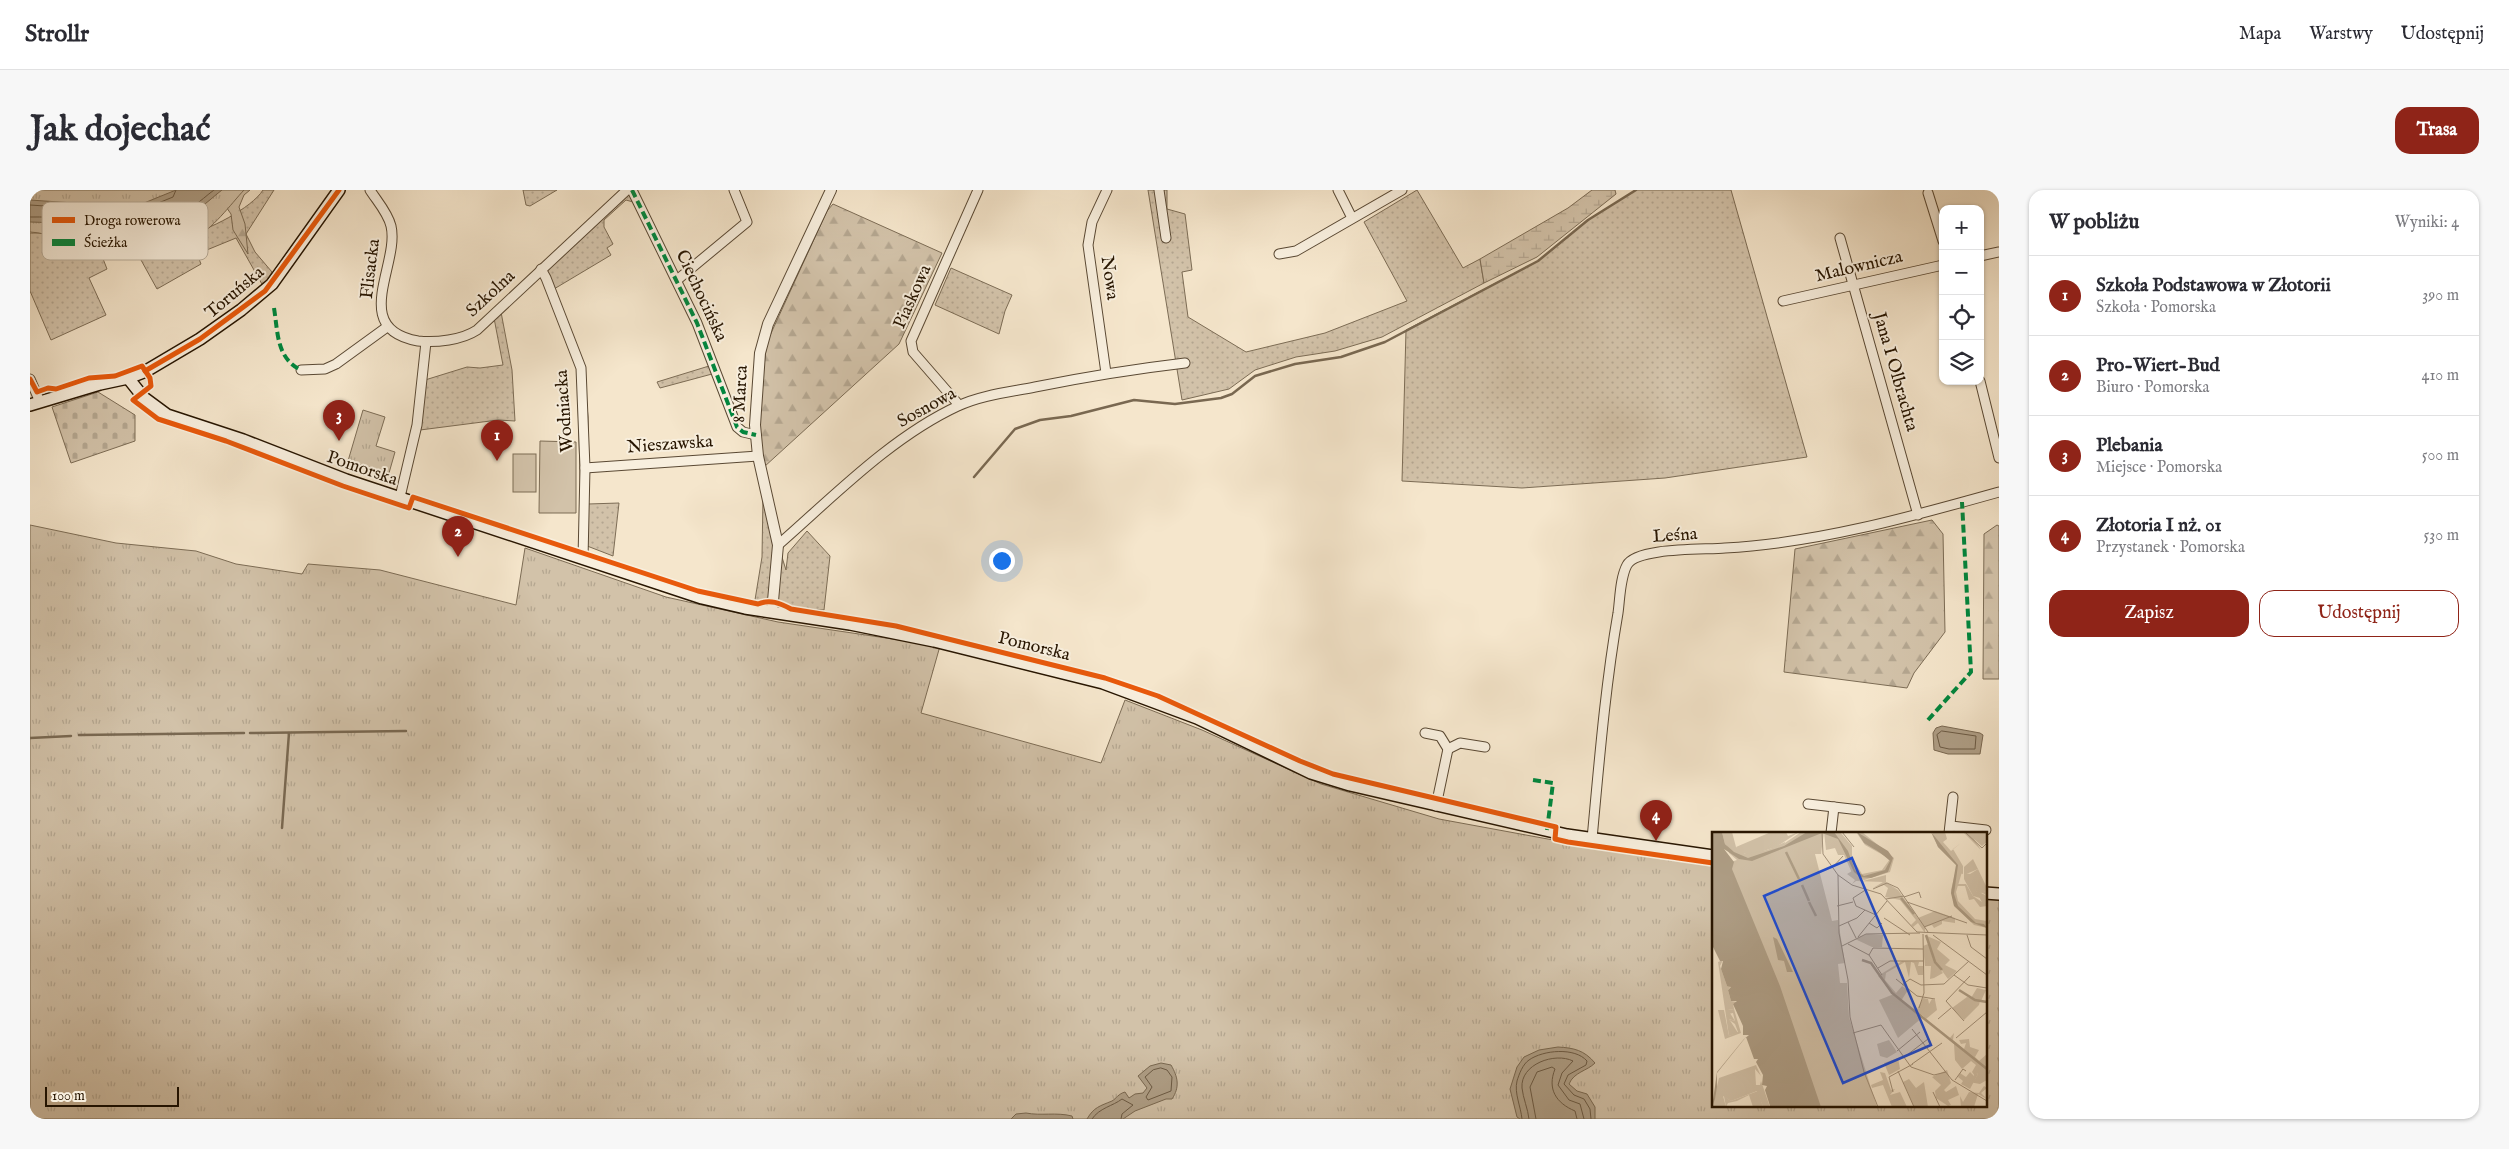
<!DOCTYPE html>
<html lang="pl">
<meta charset="utf-8">
<style>
:root{--surface:#fff;--page:#f7f7f7;--text:#2b2b33;--muted:#7c7c81;--line:#e1e1e2;--accent:#8f2418}
body{margin:0;font-family:"IM FELL English",serif;background:var(--page);color:var(--text)}
.controls{position:absolute;right:15px;top:15px;display:grid;overflow:hidden;border-radius:10px;box-shadow:0 1px 4px #0004}
.controls button{width:45px;height:45px;display:grid;place-items:center;padding:0;border:0;border-bottom:1px solid var(--line);background:var(--surface);color:var(--text);font:25px sans-serif}
.scale{position:absolute;left:15px;bottom:12px;width:134px;box-sizing:border-box;padding-left:5px;border:2px solid #271501;border-top:0;font-size:14px;line-height:18px;white-space:nowrap;color:#271501;-webkit-text-stroke:4px #f8efde;paint-order:stroke}
.you{position:absolute;left:971px;top:370px;width:18px;height:18px;margin:-12px;border:4px solid #fff;border-radius:50%;background:#1a73e8;box-shadow:0 0 0 8px #1a73e833}
.badge{display:grid;place-items:center;width:32px;height:32px;border-radius:50%;background:var(--accent);color:#fff;font-size:16px;font-weight:700}
.pin{position:absolute;translate:-50% -41px;filter:drop-shadow(0 1px 2px #0008)}
.pin::after{content:'';position:absolute;top:26px;width:18px;height:15px;background:inherit;clip-path:polygon(0 0,100% 0,50% 100%)}
.list{margin:0;padding:0;list-style:none}
h2{display:flex;justify-content:space-between;align-items:center;height:65px;margin:0;padding:0 20px;font-size:21px}
h2 small{font-size:16px;font-weight:400;color:var(--muted)}
.list li{display:grid;grid-template-columns:32px 1fr auto;gap:15px;align-items:center;box-sizing:border-box;height:80px;padding:0 20px;border-top:1px solid var(--line)}
.list b{display:block;font-size:19px;white-space:nowrap}
.list p{margin:0;font-size:16px;white-space:nowrap;color:var(--muted)}
.list em{font-size:16px;font-style:normal;color:var(--muted)}
.actions{display:flex;gap:10px;padding:15px 20px}
.actions a{flex:1;padding:11px 0;border:1px solid var(--accent);border-radius:15px;text-align:center;font-size:18px;color:var(--accent)}
.actions .main{background:var(--accent);color:#fff}
.icon{flex:none;width:28px;height:28px;fill:none;stroke:currentColor;stroke-width:2;stroke-linecap:round;stroke-linejoin:round}
.map{position:relative;flex:none;width:1969px;height:929px;overflow:hidden;border-radius:15px}
header{display:flex;align-items:center;gap:30px;box-sizing:border-box;height:70px;padding:0 25px;background:var(--surface);border-bottom:1px solid var(--line)}
header strong{font-size:24px}
nav{display:flex;gap:28px;margin-inline-start:auto;font-size:18px}
.intro{display:flex;align-items:center;justify-content:space-between;box-sizing:border-box;height:120px;padding:0 30px}
h1{margin:0;font-size:35px}
.button{padding:12px 22px;border-radius:15px;background:var(--accent);color:#fff;font-size:18px;font-weight:700}
main{display:flex;gap:30px;padding:0 30px}
aside{flex:1;background:var(--surface);border-radius:15px;box-shadow:0 1px 4px #0004}
.map>svg:first-child{display:block}
.grass{fill:url(#grass-dots);stroke:#7c6c55}
.forest{fill:url(#forest-firs);stroke:#7c6c55}
.wetland{fill:url(#wetland-marsh);stroke:#7c6c55}
.cemetery{fill:url(#cemetery-stones);stroke:#7c6c55}
.park{fill:url(#park-tufts);stroke:#7c6c55}
.pitch{fill:#d2c2a9;stroke:#7c6c55}
.water{fill:#af9f87;stroke:#796851}
.lines{fill:none;stroke-linecap:round;stroke-linejoin:round}
.shore{stroke:#6b5a44;stroke-width:1}
.stream{stroke:#796851;stroke-width:2.5}
.minor-casing{stroke:#5a4934;stroke-width:11}
.tertiary-casing{stroke:#5a4934;stroke-width:12}
.secondary-casing{stroke:#271501;stroke-width:14}
.minor{stroke:#f8efde;stroke-width:9}
.tertiary{stroke:#f8efde;stroke-width:10}
.secondary{stroke:#f8efde;stroke-width:11}
.quiet{stroke:#00873e;stroke-width:4;stroke-dasharray:8 4;stroke-linecap:butt}
.cycleway-casing{stroke:#f8efde;stroke-width:8}
.cycleway{stroke:#e8590c;stroke-width:5}
.labels{text-anchor:middle;dominant-baseline:central;stroke-width:4;stroke-linejoin:round;paint-order:stroke}
.street-label{font-size:18px;fill:#271501;stroke:#f8efde}
.inset-river{fill:none;stroke:#af9f87;stroke-width:2.5}
.inset-road{fill:none;stroke:#a3927b;stroke-width:1}
.view{fill:#1d4ed8;fill-opacity:0.15;stroke:#1d4ed8;stroke-width:2.5}
.inset-edge{fill:none;stroke:#271501;stroke-width:2.5}
.key{fill:#f8efde;stroke:#b9ae9c;stroke-width:1}
.key-label{font-size:14px;fill:#271501}
</style>
<header>
<strong>Strollr</strong>
<nav><a>Mapa</a><a>Warstwy</a><a>Udostępnij</a></nav>
</header>
<div class="intro"><h1>Jak dojechać</h1><a class="button">Trasa</a></div>
<main>
<div class="map">
<svg width="1969" height="929" viewBox="0 0 1969 929">
<defs>
<pattern id="grass-dots" width="8" height="8" patternUnits="userSpaceOnUse" patternTransform="scale(1.25)"><rect width="8" height="8" fill="#d2c2a9"/><path d="M2 2h.1M6 6h.1" fill="none" stroke="#b4a690" stroke-width="1.8" stroke-linecap="round"/></pattern>
<pattern id="forest-firs" width="22" height="20" patternUnits="userSpaceOnUse" patternTransform="scale(1.25)"><rect width="22" height="20" fill="#d2c2a9"/><path d="M5 1l3.5 6h-7zM16 11l3.5 6h-7z" fill="#b4a690"/></pattern>
<pattern id="wetland-marsh" width="20" height="14" patternUnits="userSpaceOnUse" patternTransform="scale(1.25)"><rect width="20" height="14" fill="#d2c2a9"/><path d="M1 5h8M5 5V1M11 12h8M15 12V8" fill="none" stroke="#b4a690"/></pattern>
<pattern id="cemetery-stones" width="16" height="16" patternUnits="userSpaceOnUse" patternTransform="scale(1.25)"><rect width="16" height="16" fill="#d2c2a9"/><path d="M2 7V4a2 2 0 0 1 4 0v3zM10 15v-3a2 2 0 0 1 4 0v3z" fill="#b4a690"/></pattern>
<pattern id="park-tufts" width="24" height="20" patternUnits="userSpaceOnUse" patternTransform="scale(1.25)"><rect width="24" height="20" fill="#d2c2a9"/><path d="M3 7l-1-3M5 7V3M7 7l1-3M15 17l-1-3M17 17v-4M19 17l1-3" fill="none" stroke="#b4a690"/></pattern>
</defs>
<rect width="100%" height="100%" fill="#f5e6cc"/>
<filter id="stains"><feTurbulence type="fractalNoise" baseFrequency=".004" numOctaves="4"/><feColorMatrix values="0 0 0 0 .2 0 0 0 0 .09 0 0 0 0 .02 0 0 0 .5 -.17"/></filter>
<radialGradient id="worn" r=".72"><stop offset=".6" stop-color="#630" stop-opacity="0"/><stop offset="1" stop-color="#630" stop-opacity=".3"/></radialGradient>
<g class="grass">
<path d="M233 0H244L216 44 225 62 242 82 233 96 206 48 167 64 171 74 127 99 111 70 117 44C129 44 144 46 156 45 177 41 222 18 233 0Z"/>
<polygon points="493,0 527,0 500,16 496,15"/>
<polygon points="1118,0 1137,0 1137,19 1155,24 1162,80 1152,82 1158,127 1216,162 1295,143 1377,111 1334,32 1387,0 1433,78 1450,69 1454,93 1352,147 1305,161 1266,167 1225,180 1199,199 1152,210"/>
<polygon points="1606,0 1701,0 1777,267 1635,288 1492,298 1372,291 1376,140 1508,71 1558,30"/>
<polygon points="599,4 603,12 596,10 574,30 574,37 583,54 577,58 581,65 524,99 553,173 558,227 558,314 589,313 583,366 552,354 547,175 515,82 519,79 518,76"/>
<polygon points="0,43 63,43 77,79 59,88 76,125 21,150 0,101"/>
<polygon points="921,78 982,105 975,121 969,144 905,115"/>
<polygon points="471,122 482,180 485,231 468,230 390,240 395,190 437,177 450,178 473,175 464,128"/>
<polygon points="679,176 682,184 630,198 627,192"/>
<polygon points="733,306 756,380 758,363 777,341 800,366 794,420 724,416 732,367"/>
</g>
<g class="forest">
<polygon points="200,0 220,0 214,5 209,17 215,34 218,64 203,40 201,24 194,14"/>
<polygon points="803,14 912,63 869,154 734,277 726,232 737,152 797,21"/>
<polygon points="1902,330 1913,344 1915,442 1884,483 1877,498 1754,482 1765,359"/>
<polygon points="1967,335 1969,336 1969,489 1953,489 1954,344"/>
</g>
<polygon class="wetland" points="1562,0 1585,0 1586,4 1507,67 1454,93 1450,69 1538,18"/>
<polygon class="cemetery" points="68,202 105,225 105,251 41,273 22,217"/>
<g class="park">
<path d="M0 0H214C201 14 182 40 164 48 135 61 87 62 55 57 36 54 22 43 0 42Z"/>
<polygon points="333,220 355,227 346,256 365,262 359,283 318,271"/>
<polygon points="0,335 86,353 166,361 206,374 272,384 278,374 350,380 486,415 495,358 636,407 748,432 910,456 891,523 1071,573 1095,510 1172,540 1291,594 1409,629 1534,652 1683,676 1683,915 1955,915 1955,708 1969,709 1969,929 0,929"/>
</g>
<g class="pitch">
<polygon points="510,251 546,252 546,323 509,323"/>
<rect x="483" y="264" width="23" height="38"/>
</g>
<g class="water">
<path d="M146 0H192C184 6 176 14 168 19 126 45 48 33 0 32V10L88 16 114 13Z"/>
<polygon points="1912,536 1950,543 1953,545 1950,564 1918,564 1904,560 1903,543 1906,538"/>
<path d="M1528 857C1544 858 1554 860 1565 873 1557 881 1544 882 1539 894L1547 901 1557 904 1565 917V929H1490L1487 927 1480 899 1487 877 1494 867 1509 860Z"/>
<path d="M1131 873 1141 875C1148 887 1150 897 1142 909H1136L1105 921 1093 929H1057C1064 917 1070 916 1082 911 1087 908 1088 904 1095 902L1099 908 1105 904 1113 903 1117 898 1108 886 1120 876Z"/>
<path d="M996 923C1011 926 1026 922 1042 926L1043 929H981L986 924Z"/>
</g>
<g class="lines">
<g class="shore">
<polyline points="0,15 89,21 116,18 143,7 146,0"/>
<path d="M0 27C53 26 113 40 163 16 170 12 177 5 184 0"/>
<polygon points="1912,541 1946,546 1945,559 1919,559 1910,557 1907,545"/>
<polygon points="1131,878 1137,880 1142,887 1141,901 1118,910 1116,907 1122,897 1115,887 1123,880"/>
<path d="M1062 929C1069 918 1083 916 1092 909L1103 915 1092 924 1091 929"/>
<path d="M1492 929C1491 917 1484 903 1487 891 1489 884 1493 874 1499 870 1513 860 1545 857 1557 871L1556 875 1538 885 1534 894 1544 905 1554 909 1560 919 1561 929"/>
<path d="M1499 929C1498 919 1493 908 1492 898 1490 874 1525 862 1543 871L1532 883 1528 895 1539 910 1550 914 1554 929"/>
<path d="M1506 929 1500 897 1507 882 1522 877 1525 879C1517 899 1526 913 1545 921L1547 929"/>
</g>
<g class="stream">
<polyline points="944,287 985,239 1010,230 1041,226 1104,210 1145,214 1191,208 1202,204 1225,186 1265,174 1311,167 1355,152 1508,71 1558,30 1606,0"/>
<polyline points="220,543 376,541"/>
<polyline points="49,545 214,543"/>
<polyline points="0,548 41,546"/>
<polyline points="252,638 259,543"/>
</g>
<g class="minor-casing">
<g id="minor">
<path d="M340 0C347 11 358 23 361 36 370 74 319 139 388 151 406 153 432 150 447 140L597 0"/>
<polyline points="602,0 667,133 707,237 713,242 726,245"/>
<polyline points="1129,0 1136,48"/>
<polyline points="1308,0 1322,28"/>
<polyline points="1898,3 1913,51"/>
<polyline points="1810,48 1888,325"/>
<polyline points="1249,64 1266,61 1372,0"/>
<polyline points="1950,66 1969,62"/>
<polyline points="511,79 516,88 551,178 555,278 553,369"/>
<polyline points="647,90 717,32 704,0"/>
<polyline points="1753,111 1913,75"/>
<polyline points="271,180 295,179 306,174 357,137"/>
<polyline points="1076,183 1058,55 1062,32 1077,0"/>
<polyline points="0,189 10,212"/>
<polyline points="1950,191 1969,268"/>
<polyline points="929,215 883,162 881,151 948,0"/>
<polyline points="555,278 728,266"/>
<polyline points="370,307 387,235 396,152"/>
<path d="M748 355C803 307 861 247 928 216 951 205 980 202 1005 197 1055 187 1104 179 1155 173"/>
<polyline points="1395,543 1410,546 1418,559 1406,616"/>
<polyline points="1418,559 1430,553 1455,557"/>
<polyline points="1778,614 1804,617 1801,643"/>
<polyline points="1804,617 1830,620"/>
<polyline points="1921,636 1956,640"/>
<polyline points="1919,643 1923,607"/>
<path d="M1562 649C1569 574 1575 498 1588 423 1590 409 1590 388 1597 375 1607 357 1675 360 1695 358 1788 353 1880 327 1969 302"/>
</g>
</g>
<g class="tertiary-casing">
<polyline id="tertiary" points="742,422 748,355 728,266 725,235 730,163 738,134 801,0"/>
</g>
<g class="secondary-casing">
<g id="secondary">
<polyline points="98,188 114,208 137,225 213,250 316,290 672,408 715,418 820,434 904,451 1073,493 1167,528 1281,583 1320,595 1537,645 1683,666"/>
<polyline points="0,215 70,194 98,188 116,181 170,149 211,120 242,94 309,0"/>
<polyline points="1955,703 1969,704"/>
</g>
</g>
<use href="#minor" class="minor"/>
<use href="#tertiary" class="tertiary"/>
<use href="#secondary" class="secondary"/>
<g class="quiet">
<polyline points="602,0 667,133 707,237 713,242 726,245"/>
<path d="M244 118C248 142 246 168 271 180"/>
<polyline points="1898,530 1941,482 1932,312"/>
<polyline points="1503,590 1523,593 1517,640"/>
</g>
<g class="cycleway-casing">
<g id="cycleway">
<polyline points="115,181 170,149 235,101 309,0"/>
<path d="M0 189 7 202 18 198 26 199 59 188 85 186 112 176 120 188 121 196 103 210 128 229 196 251 313 296 379 318 383 307 668 401 728 414C740 409 750 413 761 419L866 436 1075 488 1128 506 1270 571 1303 584 1526 637 1525 649 1538 652 1683 673"/>
</g>
</g>
<use href="#cycleway" class="cycleway"/>
</g>
<g class="labels">
<g class="street-label">
<text transform="translate(1829 77) rotate(-13)">Malownicza</text>
<text transform="translate(341 79) rotate(-83)">Flisacka</text>
<text transform="translate(1079 88) rotate(82)">Nowa</text>
<text transform="translate(205 103) rotate(-40)">Toruńska</text>
<text transform="translate(461 104) rotate(-43)">Szkolna</text>
<text transform="translate(671 106) rotate(65)">Ciechocińska</text>
<text transform="translate(883 107) rotate(-66)">Piaskowa</text>
<text transform="translate(1865 182) rotate(74)">Jana I Olbrachta</text>
<text transform="translate(711 204) rotate(-87)">8 Marca</text>
<text transform="translate(897 218) rotate(-29)">Sosnowa</text>
<text transform="translate(535 221) rotate(-94)">Wodniacka</text>
<text transform="translate(640 255) rotate(-4)">Nieszawska</text>
<text transform="translate(332 279) rotate(19)">Pomorska</text>
<text transform="translate(1645 346) rotate(-4)">Leśna</text>
<text transform="translate(1004 457) rotate(14)">Pomorska</text>
</g>
</g>
<g transform="translate(1682 642)">
<rect width="275" height="275" fill="#f5e6cc"/>
<path d="M59 0H74L76 4 87 0 64 15 39 23 29 21 24 15ZM261 27 266 37 252 43V35ZM140 39 151 49 174 43V50L186 58 206 86 223 79 243 86V91L230 89V92L222 96 220 93 213 95V101L206 91 201 95 199 93 204 88 188 68 173 65 176 56 172 53 161 56 171 50 144 49 140 52 143 48 135 42ZM245 52H254L261 64 270 70 264 59H274L269 61 275 64V74L268 75 262 67 257 68 253 54H243ZM215 104 229 110 225 117 238 128 233 133 245 139 236 147 223 129ZM216 112 222 130 231 141 222 146 218 147 219 134H213L211 114ZM11 128 8 134 15 154H19L16 158 19 169 25 170 21 172 22 177 16 178 23 189 17 187 26 201 17 204 6 130ZM190 129 207 130 206 134H211V130V143H206L202 131 199 130 197 146 193 130 174 141 173 148 184 161 190 154 196 158 189 169 204 179 211 166 216 167 217 172 220 167 223 168 225 178 214 187 209 182 211 185 186 206 167 168 182 162 166 144ZM265 156 274 158 269 169 261 167 268 169 267 173 252 188 240 176 255 165 259 166ZM258 240 262 244 263 240 266 242 258 257 249 252 251 249 246 245 248 241 254 245ZM46 259 51 275H41L37 263 25 269 16 271 14 275 12 264 19 269Z" fill="#d2c2a9"/>
<path d="M10 0H20L24 15 33 22 56 18 73 10 72 14 36 26 22 20 13 12ZM222 0H233L235 7 231 10 239 19 249 11 241 17 251 34V42L247 41 246 33 231 16ZM251 0H275V10L270 14 262 7 269 18ZM266 37 275 56V69L274 63 269 60 274 59H264L269 62 270 70 268 66 261 64 252 47V41L258 42ZM155 102 171 103 170 115H160L143 107ZM22 177 29 201 13 207 6 178H12L17 204 26 200 23 192 16 187 23 189 21 181 16 182V178ZM242 201 241 208 252 217 254 211 249 212 247 208 257 207 258 215 267 218 263 225 267 229 275 222V248L268 252 257 250 256 246 263 247 266 242 264 241 263 244 260 240 264 233 259 229 250 237 243 228 242 212 237 207ZM177 208 185 220 175 226 168 224 165 212ZM186 226 188 237 177 243 172 231ZM44 233 49 244 43 237 44 253H48L49 249 58 275H51L45 259 19 269 11 264 14 275H0L7 246ZM235 238 239 251 232 258 234 260 244 254 247 263 236 268 239 273 236 274 224 266 223 259 229 253 220 245ZM168 240 173 241 179 258 183 257 178 263 188 260 195 275H180L171 253 160 256 159 253 171 248ZM197 247 204 256 212 250 216 275H202L191 250ZM272 254 275 256 269 261 275 267 266 262 262 275H249L248 264 251 270 257 260 267 261Z" fill="#d2c2a9"/>
<path d="M89 0H128L129 1 140 14V26L150 42 170 38 178 27 153 13 144 0H150L182 26 178 40 152 48 140 41 132 23H126L123 16 114 18 112 0 109 22H103L120 89 126 88 133 131 126 132 128 151H135L137 185 165 275H85L3 35 25 28 17 21 15 13 29 22 40 23 70 13ZM220 0H225L231 14 248 31 250 40 244 60 246 69 263 87 275 89V96L262 93 242 73 239 58 245 34 226 15Z" fill="#d2c2a9"/>
<path d="M0 0H10L13 12 22 20 36 26 72 14 95 0H122L136 19 143 38 152 44 173 38 179 27 152 11 145 0 176 19 181 26 176 40 159 46 148 45 142 40 126 7 110 1 40 29 27 27 12 17 22 30 20 37 68 154 109 275 58 274 53 258 55 254 50 253 51 243 44 230 46 227H42L34 205 5 241V255L3 267 0 275 5 240 32 207 37 203H31V194L21 172 25 169H19L16 158 19 155 15 154 9 137 11 129H8L0 113ZM219 0 246 33 242 62 246 74 264 91 272 92 275 96 259 90 242 74 239 61 244 33 226 15ZM61 105 65 107 81 140H75L72 129 66 128Z" fill="#af9f87"/>
<path class="inset-river" d="M167 18 179 28M74 20 87 47M90 53 97 69M189 66 202 82M97 70 104 84M214 103 223 130 230 138M150 128 159 131 180 161 275 237M247 158 263 168 275 170"/>
<path class="inset-road" d="M110 0 111 22 126 43 140 53 169 62 205 100 275 103M130 0 142 15M253 0 270 16 275 11M120 36 131 24M126 43 127 101 136 148 138 185 152 240 166 275M161 57 175 51 186 56 216 100M192 65 207 60 209 66M141 66 144 74 164 83M141 66 155 57M174 67 192 64M195 70 255 91M125 74 141 70M172 86 198 103M136 90 144 106M157 91 165 96 170 91M127 94 145 86 153 78M212 95 240 84M221 103 275 143M255 103 259 115 275 127M146 105 175 69M136 112 157 123 170 143M130 114 154 102 208 101M157 123 161 116 211 117M166 136 178 129H212M242 143 256 153 275 156M184 147 205 164 223 167M190 153 198 147 209 153 232 152 257 129M207 176 212 161 211 102M226 187 239 176M252 189 234 169 258 144M200 197 240 248 275 269M141 201 169 193 199 235 222 243 234 240M244 206 275 180M185 219 208 200M191 226 216 207M200 232 230 211M186 239 202 275M243 248 251 237 254 239M181 260 177 245 201 232M221 260 228 275"/>
<path class="view" d="M140 26 219 213 131 251 52 64Z"/>
<rect width="275" height="275" class="inset-edge"/>
</g>
<rect x="12" y="12" width="166" height="58" rx="8" class="key"/>
<rect x="22" y="27" width="23" height="6" fill="#e8590c"/>
<rect x="22" y="49" width="23" height="7" fill="#00873e"/>
<g class="key-label">
<text x="54" y="35">Droga rowerowa</text>
<text x="54" y="57">Ścieżka</text>
</g>
<rect width="100%" height="100%" filter="url(#stains)"/>
<rect width="100%" height="100%" fill="url(#worn)"/>
</svg>
<div class="controls">
<button>+</button>
<button>−</button>
<button><svg class="icon" aria-label="locate" viewBox="0 0 24 24"><circle cx="12" cy="12" r="6"/><path d="M12 2v4M12 18v4M2 12h4M18 12h4"/></svg></button>
<button><svg class="icon" aria-label="layers" viewBox="0 0 24 24"><path d="M12 4l9 5-9 5-9-5zM3 14l9 5 9-5"/></svg></button>
</div>
<div class="scale">100 m</div>
<div class="you"></div>
<div class="pin badge" style="left:467px;top:271px">1</div>
<div class="pin badge" style="left:428px;top:367px">2</div>
<div class="pin badge" style="left:309px;top:251px">3</div>
<div class="pin badge" style="left:1626px;top:651px">4</div>
</div>
<aside>
<h2>W pobliżu<small>Wyniki: 4</small></h2>
<ul class="list">
<li><span class="badge">1</span><div><b>Szkoła Podstawowa w Złotorii</b><p>Szkoła · Pomorska</p></div><em>390 m</em></li>
<li><span class="badge">2</span><div><b>Pro-Wiert-Bud</b><p>Biuro · Pomorska</p></div><em>410 m</em></li>
<li><span class="badge">3</span><div><b>Plebania</b><p>Miejsce · Pomorska</p></div><em>500 m</em></li>
<li><span class="badge">4</span><div><b>Złotoria I nż. 01</b><p>Przystanek · Pomorska</p></div><em>530 m</em></li>
</ul>
<div class="actions"><a class="main">Zapisz</a><a>Udostępnij</a></div>
</aside>
</main>
